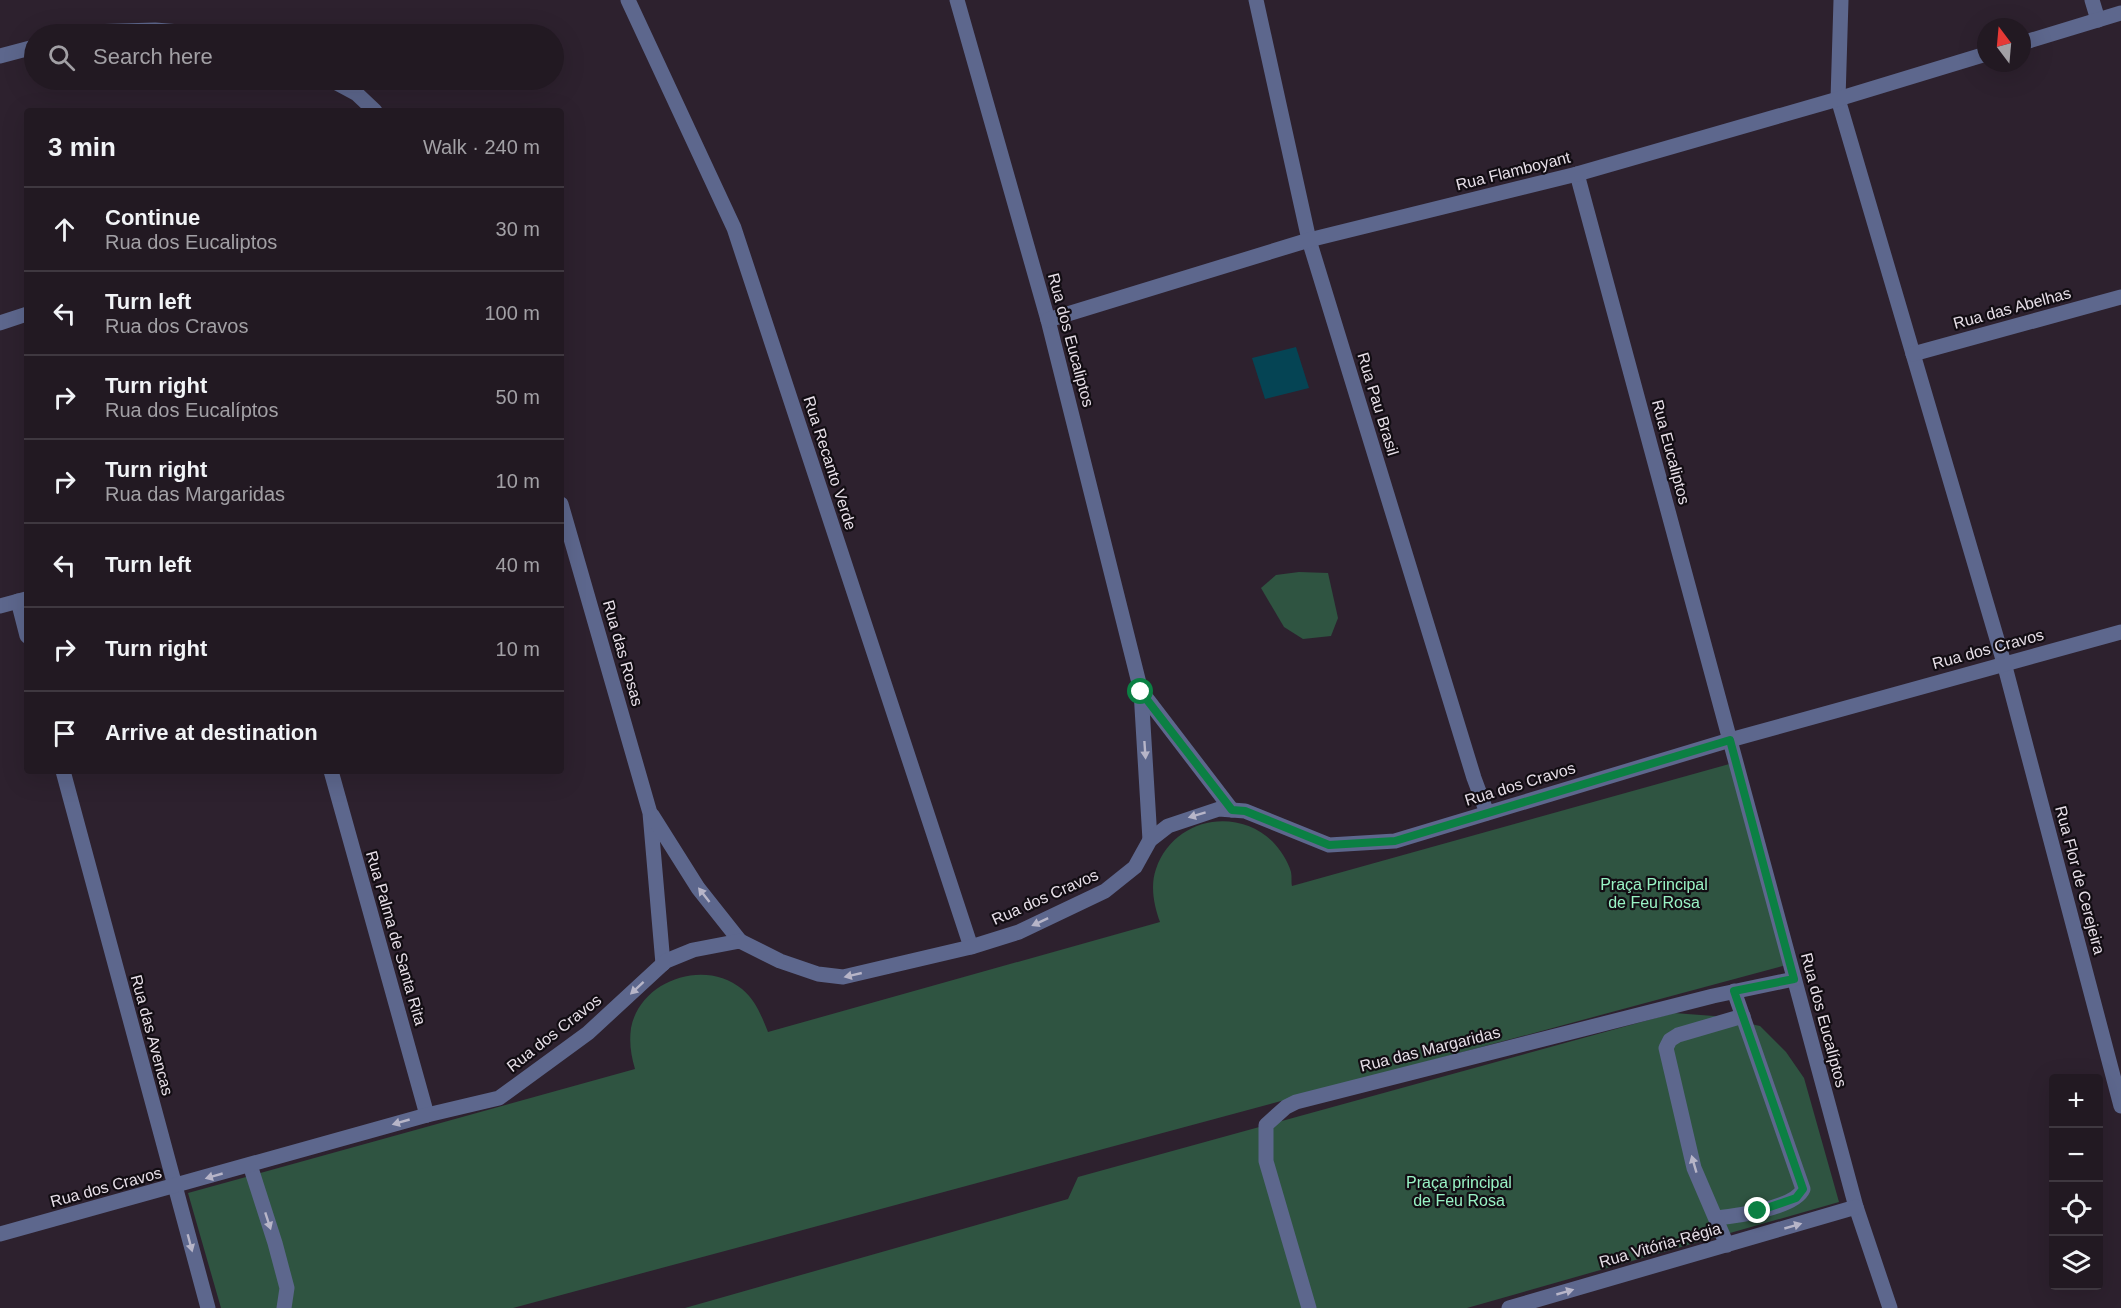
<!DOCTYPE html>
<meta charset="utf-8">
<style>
:root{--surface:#221922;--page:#2a222a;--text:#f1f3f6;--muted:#a2a0a5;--line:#3f3840}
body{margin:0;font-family:Arial,sans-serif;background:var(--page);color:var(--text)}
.controls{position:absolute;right:18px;bottom:18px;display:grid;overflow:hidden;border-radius:6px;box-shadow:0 6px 24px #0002}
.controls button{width:54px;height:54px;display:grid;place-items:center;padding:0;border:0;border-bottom:2px solid var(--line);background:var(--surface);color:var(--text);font:30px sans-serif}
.compass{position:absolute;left:1977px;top:18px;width:54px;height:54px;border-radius:50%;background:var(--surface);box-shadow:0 6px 24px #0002;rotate:344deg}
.stop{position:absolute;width:18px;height:18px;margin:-14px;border:4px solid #0b8043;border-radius:50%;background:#fff}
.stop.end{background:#0b8043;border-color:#fff;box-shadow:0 2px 6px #0008}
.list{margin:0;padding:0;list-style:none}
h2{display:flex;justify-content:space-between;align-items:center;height:78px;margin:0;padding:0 24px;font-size:26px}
h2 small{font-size:20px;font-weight:400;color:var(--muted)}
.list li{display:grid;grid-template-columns:39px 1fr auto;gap:18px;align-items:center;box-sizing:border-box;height:84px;padding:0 24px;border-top:2px solid var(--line)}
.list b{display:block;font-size:22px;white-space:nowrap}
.list p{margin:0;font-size:20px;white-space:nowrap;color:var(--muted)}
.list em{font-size:20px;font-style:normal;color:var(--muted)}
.icon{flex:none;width:33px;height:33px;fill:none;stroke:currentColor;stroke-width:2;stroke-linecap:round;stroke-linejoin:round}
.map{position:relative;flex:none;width:2121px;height:1308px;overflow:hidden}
.search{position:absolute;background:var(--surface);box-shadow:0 6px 24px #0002;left:24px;top:24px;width:540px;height:66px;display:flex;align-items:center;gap:15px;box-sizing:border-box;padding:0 21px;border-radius:33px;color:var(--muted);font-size:22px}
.panel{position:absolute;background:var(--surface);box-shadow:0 6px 24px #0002;left:24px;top:108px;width:540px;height:666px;border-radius:6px}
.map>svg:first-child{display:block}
.green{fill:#2f5441}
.water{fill:#054454}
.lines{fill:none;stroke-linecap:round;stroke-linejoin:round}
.minor{stroke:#5d678d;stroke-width:15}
.oneway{fill:#b7b5c8}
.route{stroke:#0b8043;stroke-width:8}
.labels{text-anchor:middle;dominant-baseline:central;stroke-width:4.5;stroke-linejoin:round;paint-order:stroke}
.street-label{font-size:16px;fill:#e7dfe8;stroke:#120d13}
.park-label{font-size:16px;fill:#99f3c5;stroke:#120d13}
</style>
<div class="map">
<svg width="2121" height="1308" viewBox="0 0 2121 1308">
<rect width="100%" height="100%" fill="#2d212e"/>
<g class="green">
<polygon points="1299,572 1328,573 1338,618 1331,636 1303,639 1284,627 1261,588 1276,575"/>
<path d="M1733 763 1790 964 513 1308H221L188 1193 635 1069C631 1055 629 1043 631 1028 640 980 705 958 742 989 756 1001 761 1015 768 1032L1160 922C1154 906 1150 886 1156 869 1173 819 1235 806 1272 841 1280 849 1288 861 1291 872 1292 877 1291 882 1292 886Z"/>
<polygon points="1674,1013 1714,1016 1760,1026 1786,1052 1804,1078 1839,1202 1467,1308 685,1308 1068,1199 1078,1177"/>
</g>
<polygon class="water" points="1296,347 1309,388 1265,399 1252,358"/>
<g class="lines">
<g class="minor">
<polyline points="628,0 734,228 971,947"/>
<polyline points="957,0 1048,320 1141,691 1150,840"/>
<polyline points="1256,0 1309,240 1474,778 1487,813"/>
<polyline points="1841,0 1838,99 2004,663 2121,1106"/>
<polyline points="2092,0 2098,20"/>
<polyline points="78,34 88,32 155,30 205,34"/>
<polyline points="2022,43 2121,13"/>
<polyline points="0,56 34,47"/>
<polyline points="331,80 357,94 375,111"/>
<polyline points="1577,174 1856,1207 1890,1308"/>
<polyline points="1048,320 1309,240 1577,174 1838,99 1986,54"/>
<polyline points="0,323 27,314"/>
<polyline points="1913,354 2121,297"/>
<polyline points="561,504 650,813 663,964"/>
<polyline points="18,601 27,636"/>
<polyline points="0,606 26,599"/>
<polyline points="1141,691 1232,810"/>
<polyline points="63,771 208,1308"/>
<polyline points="331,771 427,1115"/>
<polyline points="652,815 698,888 740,941"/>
<polyline points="250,1165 275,1243 287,1288 284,1308"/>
<path d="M1716 1218C1736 1216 1795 1208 1803 1189L1734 991"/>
<polyline points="0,1234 427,1115 499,1098 588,1033 666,961 693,950 740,941 780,961 818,974 843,977 971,947 1019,932 1105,891 1135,867 1150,840 1168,826 1219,809 1245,811 1329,845 1395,841 1730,740 2121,632"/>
<polyline points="1727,1245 1694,1168 1666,1048 1670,1040 1678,1035 1743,1016"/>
<polyline points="1309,1308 1266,1161 1266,1125 1286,1107 1296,1102 1713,996 1794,979"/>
<polyline points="1509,1308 1856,1207"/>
</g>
</g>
<defs><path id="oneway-solid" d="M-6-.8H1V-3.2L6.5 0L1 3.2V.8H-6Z" transform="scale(1.5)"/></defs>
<g class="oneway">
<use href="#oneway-solid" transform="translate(1145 750) rotate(86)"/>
<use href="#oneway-solid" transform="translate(1197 815) rotate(163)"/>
<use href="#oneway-solid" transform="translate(704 895) rotate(-128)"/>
<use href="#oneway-solid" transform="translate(1040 922) rotate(155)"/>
<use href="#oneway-solid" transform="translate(853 975) rotate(167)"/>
<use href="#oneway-solid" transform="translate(637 988) rotate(137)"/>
<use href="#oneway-solid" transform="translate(401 1122) rotate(164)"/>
<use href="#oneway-solid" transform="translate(1694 1164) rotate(-106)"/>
<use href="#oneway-solid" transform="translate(214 1176) rotate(164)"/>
<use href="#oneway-solid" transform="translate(268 1221) rotate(72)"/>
<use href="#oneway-solid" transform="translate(1793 1226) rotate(-16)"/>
<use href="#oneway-solid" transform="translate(190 1243) rotate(75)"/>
<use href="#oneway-solid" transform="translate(1565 1292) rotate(-16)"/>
</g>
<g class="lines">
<polyline class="route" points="1141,692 1232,810 1245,811 1329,845 1395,841 1730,740 1794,979 1734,991 1803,1189 1796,1198 1758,1211"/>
</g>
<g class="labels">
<g class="street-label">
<text transform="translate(1513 171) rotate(-14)">Rua Flamboyant</text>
<text transform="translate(2012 308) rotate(-15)">Rua das Abelhas</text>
<text transform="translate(1071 340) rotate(75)">Rua dos Eucaliptos</text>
<text transform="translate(1378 404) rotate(73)">Rua Pau Brasil</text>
<text transform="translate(1671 452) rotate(75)">Rua Eucaliptos</text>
<text transform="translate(830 463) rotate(72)">Rua Recanto Verde</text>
<text transform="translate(1988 649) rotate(-15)">Rua dos Cravos</text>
<text transform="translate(623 653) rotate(74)">Rua das Rosas</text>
<text transform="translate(1520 784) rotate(-17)">Rua dos Cravos</text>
<text transform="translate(2080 880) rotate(75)">Rua Flor de Cerejeira</text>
<text transform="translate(1045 897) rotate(-24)">Rua dos Cravos</text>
<text transform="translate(396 938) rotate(74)">Rua Palma de Santa Rita</text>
<text transform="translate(1824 1020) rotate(75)">Rua dos Eucalíptos</text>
<text transform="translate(554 1033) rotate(-38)">Rua dos Cravos</text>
<text transform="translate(152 1035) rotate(75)">Rua das Avencas</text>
<text transform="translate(1430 1049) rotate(-14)">Rua das Margaridas</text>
<text transform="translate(106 1187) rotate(-15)">Rua dos Cravos</text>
<text transform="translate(1660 1245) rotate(-16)">Rua Vitória-Régia</text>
</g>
<g class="park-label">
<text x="1654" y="884">Praça Principal<tspan x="1654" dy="18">de Feu Rosa</tspan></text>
<text x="1459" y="1182">Praça principal<tspan x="1459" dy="18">de Feu Rosa</tspan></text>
</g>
</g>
</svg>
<div class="controls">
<button>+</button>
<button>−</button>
<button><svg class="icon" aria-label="locate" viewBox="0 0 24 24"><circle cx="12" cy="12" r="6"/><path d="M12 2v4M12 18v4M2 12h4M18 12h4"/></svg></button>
<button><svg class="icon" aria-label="layers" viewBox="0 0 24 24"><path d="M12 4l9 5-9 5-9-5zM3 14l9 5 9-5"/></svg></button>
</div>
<svg class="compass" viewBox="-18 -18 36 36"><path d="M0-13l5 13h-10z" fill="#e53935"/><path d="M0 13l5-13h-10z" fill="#a2a0a5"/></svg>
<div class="stop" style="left:1141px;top:692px"></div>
<div class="stop end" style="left:1758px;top:1211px"></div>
<div class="search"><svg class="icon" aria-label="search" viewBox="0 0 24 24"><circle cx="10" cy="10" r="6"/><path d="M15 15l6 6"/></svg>Search here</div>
<section class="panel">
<h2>3 min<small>Walk · 240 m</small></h2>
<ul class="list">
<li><svg class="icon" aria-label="ahead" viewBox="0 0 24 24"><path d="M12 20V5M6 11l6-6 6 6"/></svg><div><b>Continue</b><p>Rua dos Eucaliptos</p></div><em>30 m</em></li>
<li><svg class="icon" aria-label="left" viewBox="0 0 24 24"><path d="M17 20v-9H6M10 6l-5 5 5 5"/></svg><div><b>Turn left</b><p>Rua dos Cravos</p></div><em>100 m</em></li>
<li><svg class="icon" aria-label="right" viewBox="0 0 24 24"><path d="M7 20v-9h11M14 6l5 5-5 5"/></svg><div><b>Turn right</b><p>Rua dos Eucalíptos</p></div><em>50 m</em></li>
<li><svg class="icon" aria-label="right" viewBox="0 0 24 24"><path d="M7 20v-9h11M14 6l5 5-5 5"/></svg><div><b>Turn right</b><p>Rua das Margaridas</p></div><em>10 m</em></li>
<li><svg class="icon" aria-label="left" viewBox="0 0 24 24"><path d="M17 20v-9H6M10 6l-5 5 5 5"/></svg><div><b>Turn left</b></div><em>40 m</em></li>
<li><svg class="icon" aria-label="right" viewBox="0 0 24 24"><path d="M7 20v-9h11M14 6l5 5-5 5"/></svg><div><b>Turn right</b></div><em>10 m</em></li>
<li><svg class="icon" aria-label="arrive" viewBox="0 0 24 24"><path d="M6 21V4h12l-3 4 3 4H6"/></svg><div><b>Arrive at destination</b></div></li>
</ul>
</section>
</div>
